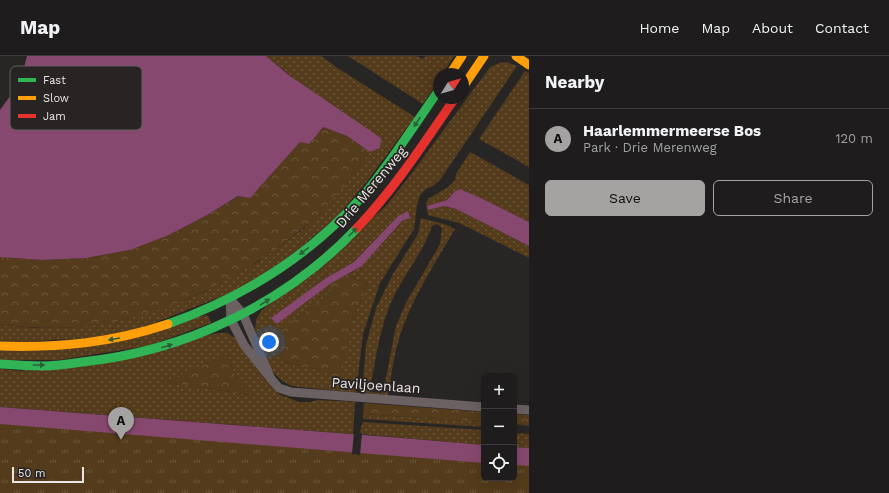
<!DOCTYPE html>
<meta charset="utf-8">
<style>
:root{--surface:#1e1c1c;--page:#262525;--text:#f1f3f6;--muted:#a1a1a3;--line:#3c3a3b;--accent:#a5a2a2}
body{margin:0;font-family:"Work Sans",sans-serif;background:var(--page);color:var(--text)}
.controls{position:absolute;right:12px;bottom:12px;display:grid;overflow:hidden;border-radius:6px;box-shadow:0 4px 16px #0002}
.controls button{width:36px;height:36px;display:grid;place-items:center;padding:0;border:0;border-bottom:1px solid var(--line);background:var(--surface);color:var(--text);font:20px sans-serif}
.compass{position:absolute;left:433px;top:12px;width:36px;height:36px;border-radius:50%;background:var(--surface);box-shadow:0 4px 16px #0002;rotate:53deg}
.scale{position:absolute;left:12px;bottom:10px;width:72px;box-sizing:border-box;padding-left:4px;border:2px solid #e9e6e5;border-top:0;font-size:11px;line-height:14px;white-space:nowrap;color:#e9e6e5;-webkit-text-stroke:3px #292424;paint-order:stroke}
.you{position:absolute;left:269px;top:286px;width:14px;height:14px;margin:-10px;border:3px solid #fff;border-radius:50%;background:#1a73e8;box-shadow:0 0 0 6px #1a73e833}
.badge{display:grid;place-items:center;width:26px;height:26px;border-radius:50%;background:var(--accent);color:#111;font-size:13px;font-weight:700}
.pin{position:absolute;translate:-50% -33px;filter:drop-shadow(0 1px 2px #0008)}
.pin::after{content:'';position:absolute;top:21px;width:14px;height:12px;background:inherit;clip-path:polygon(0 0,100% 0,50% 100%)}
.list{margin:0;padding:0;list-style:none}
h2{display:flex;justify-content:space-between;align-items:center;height:52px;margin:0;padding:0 16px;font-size:17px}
h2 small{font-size:13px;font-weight:400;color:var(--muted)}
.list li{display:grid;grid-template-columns:26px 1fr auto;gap:12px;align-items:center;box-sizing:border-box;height:60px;padding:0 16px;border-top:1px solid var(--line)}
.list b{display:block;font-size:15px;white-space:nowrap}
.list p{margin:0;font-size:13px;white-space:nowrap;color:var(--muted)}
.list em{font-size:13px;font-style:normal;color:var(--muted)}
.actions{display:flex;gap:8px;padding:12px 16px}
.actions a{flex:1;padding:9px 0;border:1px solid var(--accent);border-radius:6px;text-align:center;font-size:14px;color:var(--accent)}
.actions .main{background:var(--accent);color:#111}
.icon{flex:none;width:22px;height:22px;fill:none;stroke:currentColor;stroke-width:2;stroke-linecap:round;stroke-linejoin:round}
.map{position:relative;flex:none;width:529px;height:437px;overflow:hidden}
header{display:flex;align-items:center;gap:24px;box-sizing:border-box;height:56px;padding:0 20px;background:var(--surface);border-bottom:1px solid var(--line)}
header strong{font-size:19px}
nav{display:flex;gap:22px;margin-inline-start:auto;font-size:14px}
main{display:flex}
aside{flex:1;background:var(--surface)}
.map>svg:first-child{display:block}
.grass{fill:url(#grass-dots);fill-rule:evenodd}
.forest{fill:url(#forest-crowns)}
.park{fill:url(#park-tufts)}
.water{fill:#87486f}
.pier{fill:#282525}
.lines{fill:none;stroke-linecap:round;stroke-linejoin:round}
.street{stroke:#6b6062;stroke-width:9}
.fast{stroke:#30b455;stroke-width:9}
.slow{stroke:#ff9f0a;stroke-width:9}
.jam{stroke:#e5322d;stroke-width:9}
.oneway{fill:#2c5e38}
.labels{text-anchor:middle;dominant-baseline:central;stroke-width:3.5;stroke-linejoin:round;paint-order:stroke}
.street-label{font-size:14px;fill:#e9e6e5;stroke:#292424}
.key{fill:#292424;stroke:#635e5e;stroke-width:1}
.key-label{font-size:11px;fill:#e9e6e5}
</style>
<header>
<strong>Map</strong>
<nav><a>Home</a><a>Map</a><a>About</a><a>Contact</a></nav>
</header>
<main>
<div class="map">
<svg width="529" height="437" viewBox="0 0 529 437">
<defs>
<pattern id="grass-dots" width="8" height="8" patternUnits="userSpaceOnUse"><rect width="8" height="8" fill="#533b1b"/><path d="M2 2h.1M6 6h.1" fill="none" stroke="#6c573c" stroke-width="1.8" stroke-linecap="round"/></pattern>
<pattern id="forest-crowns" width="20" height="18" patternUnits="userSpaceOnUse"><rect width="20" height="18" fill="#533b1b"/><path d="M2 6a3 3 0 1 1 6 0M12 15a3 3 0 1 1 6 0" fill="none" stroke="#6c573c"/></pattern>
<pattern id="park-tufts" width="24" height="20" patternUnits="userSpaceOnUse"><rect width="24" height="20" fill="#533b1b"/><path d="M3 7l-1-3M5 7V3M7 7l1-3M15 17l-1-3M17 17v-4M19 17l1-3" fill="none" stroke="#6c573c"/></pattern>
</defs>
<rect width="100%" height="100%" fill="#282525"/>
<g class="grass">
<polygon points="266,0 321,0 339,13 415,61 368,124 337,161 284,205 238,234 144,271 81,282 25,286 0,285 0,269 37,272 64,272 102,268 130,262 185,244 206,235 258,206 303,173 321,156 345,128 370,96 380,92"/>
<polygon points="348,0 417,0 422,3 426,0 454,0 443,18 439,18 439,24 423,48"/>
<path d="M507 6 517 10 440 124 433 130 426 133 420 139 417 149 414 173 380 227 363 278 356 337 292 330 282 325 271 314 255 273 256 264 261 255 385 151 409 121 490 11 499 7ZM398 160 410 162 402 165 362 210 352 216 354 223 368 227 351 269 341 323 318 313 283 306 275 278 330 238V228L277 268 272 262 326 222 354 206Z"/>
<polygon points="525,15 529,17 529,111 479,83"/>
<polygon points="470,96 529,129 529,166 479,141 460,133 455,135 447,144 428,150 428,154 445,150 456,153 529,190 529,202 459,167 428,159 426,148 428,143 448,131 455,124 456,118"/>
<path d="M421 162 447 169 455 173C437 204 417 234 404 268 395 291 392 315 388 339L362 337 366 289 376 252 393 218 418 178ZM437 168 442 172 440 188 406 247 396 270 384 332 381 337 372 336 371 327C377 297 381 265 395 238 407 215 424 194 432 170Z"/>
<polygon points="208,259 211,267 148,290 58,304 0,304 0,295"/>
<path d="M218 277H227L235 282 267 326 279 338 299 346H310L317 344 355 346 353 378 0 351V313L21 315ZM228 298 236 323 250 339 165 326Z"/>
<polygon points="363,358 484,366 484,371 363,363"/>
<polygon points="363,366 484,374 484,389 359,378"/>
<polygon points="514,377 529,378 529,392 514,391"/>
</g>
<g class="forest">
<path d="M323 71 347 80 370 96C354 116 339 138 320 157 307 170 291 181 276 193 224 230 166 257 103 268 69 274 34 272 0 269V201L42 204 86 202 130 194 169 179 209 158 239 140 250 142 300 86 316 80Z"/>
<polygon points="352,216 354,223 368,227 351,269 341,324 318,313 283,306 275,278 330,238 330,228"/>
<polygon points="228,298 236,323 251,339 164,326"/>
<polygon points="364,347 484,356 484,366 363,358"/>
<polygon points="514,358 529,359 529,370 514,368"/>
</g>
<polygon class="park" points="0,365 484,403 484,422 514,422 514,405 529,406 529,437 0,437"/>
<g class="water">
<polygon points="27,0 266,0 290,20 381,82 380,92 370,96 347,80 323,71 316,80 309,88 300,86 250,142 238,140 209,158 169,179 130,194 86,202 42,204 0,201 0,54 16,32 24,12"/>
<polygon points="460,133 479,141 529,166 529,190 456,153 445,150 428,154 427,150 447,144 455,135"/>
<polygon points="408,155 410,162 402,165 362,210 330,228 277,268 271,262 326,222 354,206 398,160"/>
<polygon points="0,351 402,382 484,389 484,407 0,368"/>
<polygon points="514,391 529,392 529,410 514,409"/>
</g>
<polygon class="pier" points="354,376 362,377 360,399 352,398"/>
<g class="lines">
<g class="street">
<polygon points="230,243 243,258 271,323 244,289 231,264"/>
<polyline points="271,323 279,332 291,336 484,351"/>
<polyline points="514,353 529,354"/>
</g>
<g class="fast">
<path d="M168 268C244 241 314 197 367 135 393 103 415 68 439 34"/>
<path d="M0 308C14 309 28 310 43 310 56 310 69 308 82 306 186 295 285 248 357 172"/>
</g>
<g class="slow">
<polyline points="516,0 529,9"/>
<polyline points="450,18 462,0"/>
<polyline points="463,31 484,0"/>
<path d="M0 290C59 292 111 287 168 268"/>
</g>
<path class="jam" d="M357 172C395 132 424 87 455 42"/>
</g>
<defs><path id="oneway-solid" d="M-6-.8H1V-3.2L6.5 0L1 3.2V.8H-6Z"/></defs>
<g class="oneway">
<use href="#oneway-solid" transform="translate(417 66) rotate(124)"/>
<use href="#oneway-solid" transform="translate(353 176) rotate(-45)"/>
<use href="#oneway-solid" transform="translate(304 195) rotate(143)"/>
<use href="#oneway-solid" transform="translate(265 246) rotate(-32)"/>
<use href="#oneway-solid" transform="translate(114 283) rotate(170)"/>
<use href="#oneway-solid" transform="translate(167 290) rotate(-18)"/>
<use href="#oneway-solid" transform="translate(39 309)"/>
</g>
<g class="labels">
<g class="street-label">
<text transform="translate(371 131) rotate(-50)">Drie Merenweg</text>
<text transform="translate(376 329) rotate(4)">Paviljoenlaan</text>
</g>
</g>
<rect x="10" y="10" width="132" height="64" rx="6" class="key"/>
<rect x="18" y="22" width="18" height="4" fill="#30b455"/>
<rect x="18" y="40" width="18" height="4" fill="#ff9f0a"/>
<rect x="18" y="58" width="18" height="4" fill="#e5322d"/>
<g class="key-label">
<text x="43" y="28">Fast</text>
<text x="43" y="46">Slow</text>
<text x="43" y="64">Jam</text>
</g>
</svg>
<div class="controls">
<button>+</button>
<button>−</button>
<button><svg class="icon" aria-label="locate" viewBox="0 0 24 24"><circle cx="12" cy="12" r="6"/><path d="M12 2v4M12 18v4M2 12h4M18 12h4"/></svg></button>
</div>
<svg class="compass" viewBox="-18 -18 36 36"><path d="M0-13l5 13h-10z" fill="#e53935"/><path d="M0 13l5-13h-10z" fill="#a1a1a3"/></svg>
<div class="scale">50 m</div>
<div class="you"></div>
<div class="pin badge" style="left:121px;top:384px">A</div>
</div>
<aside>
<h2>Nearby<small></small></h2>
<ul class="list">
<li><span class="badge">A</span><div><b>Haarlemmermeerse Bos</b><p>Park · Drie Merenweg</p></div><em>120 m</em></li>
</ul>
<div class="actions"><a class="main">Save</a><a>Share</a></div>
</aside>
</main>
